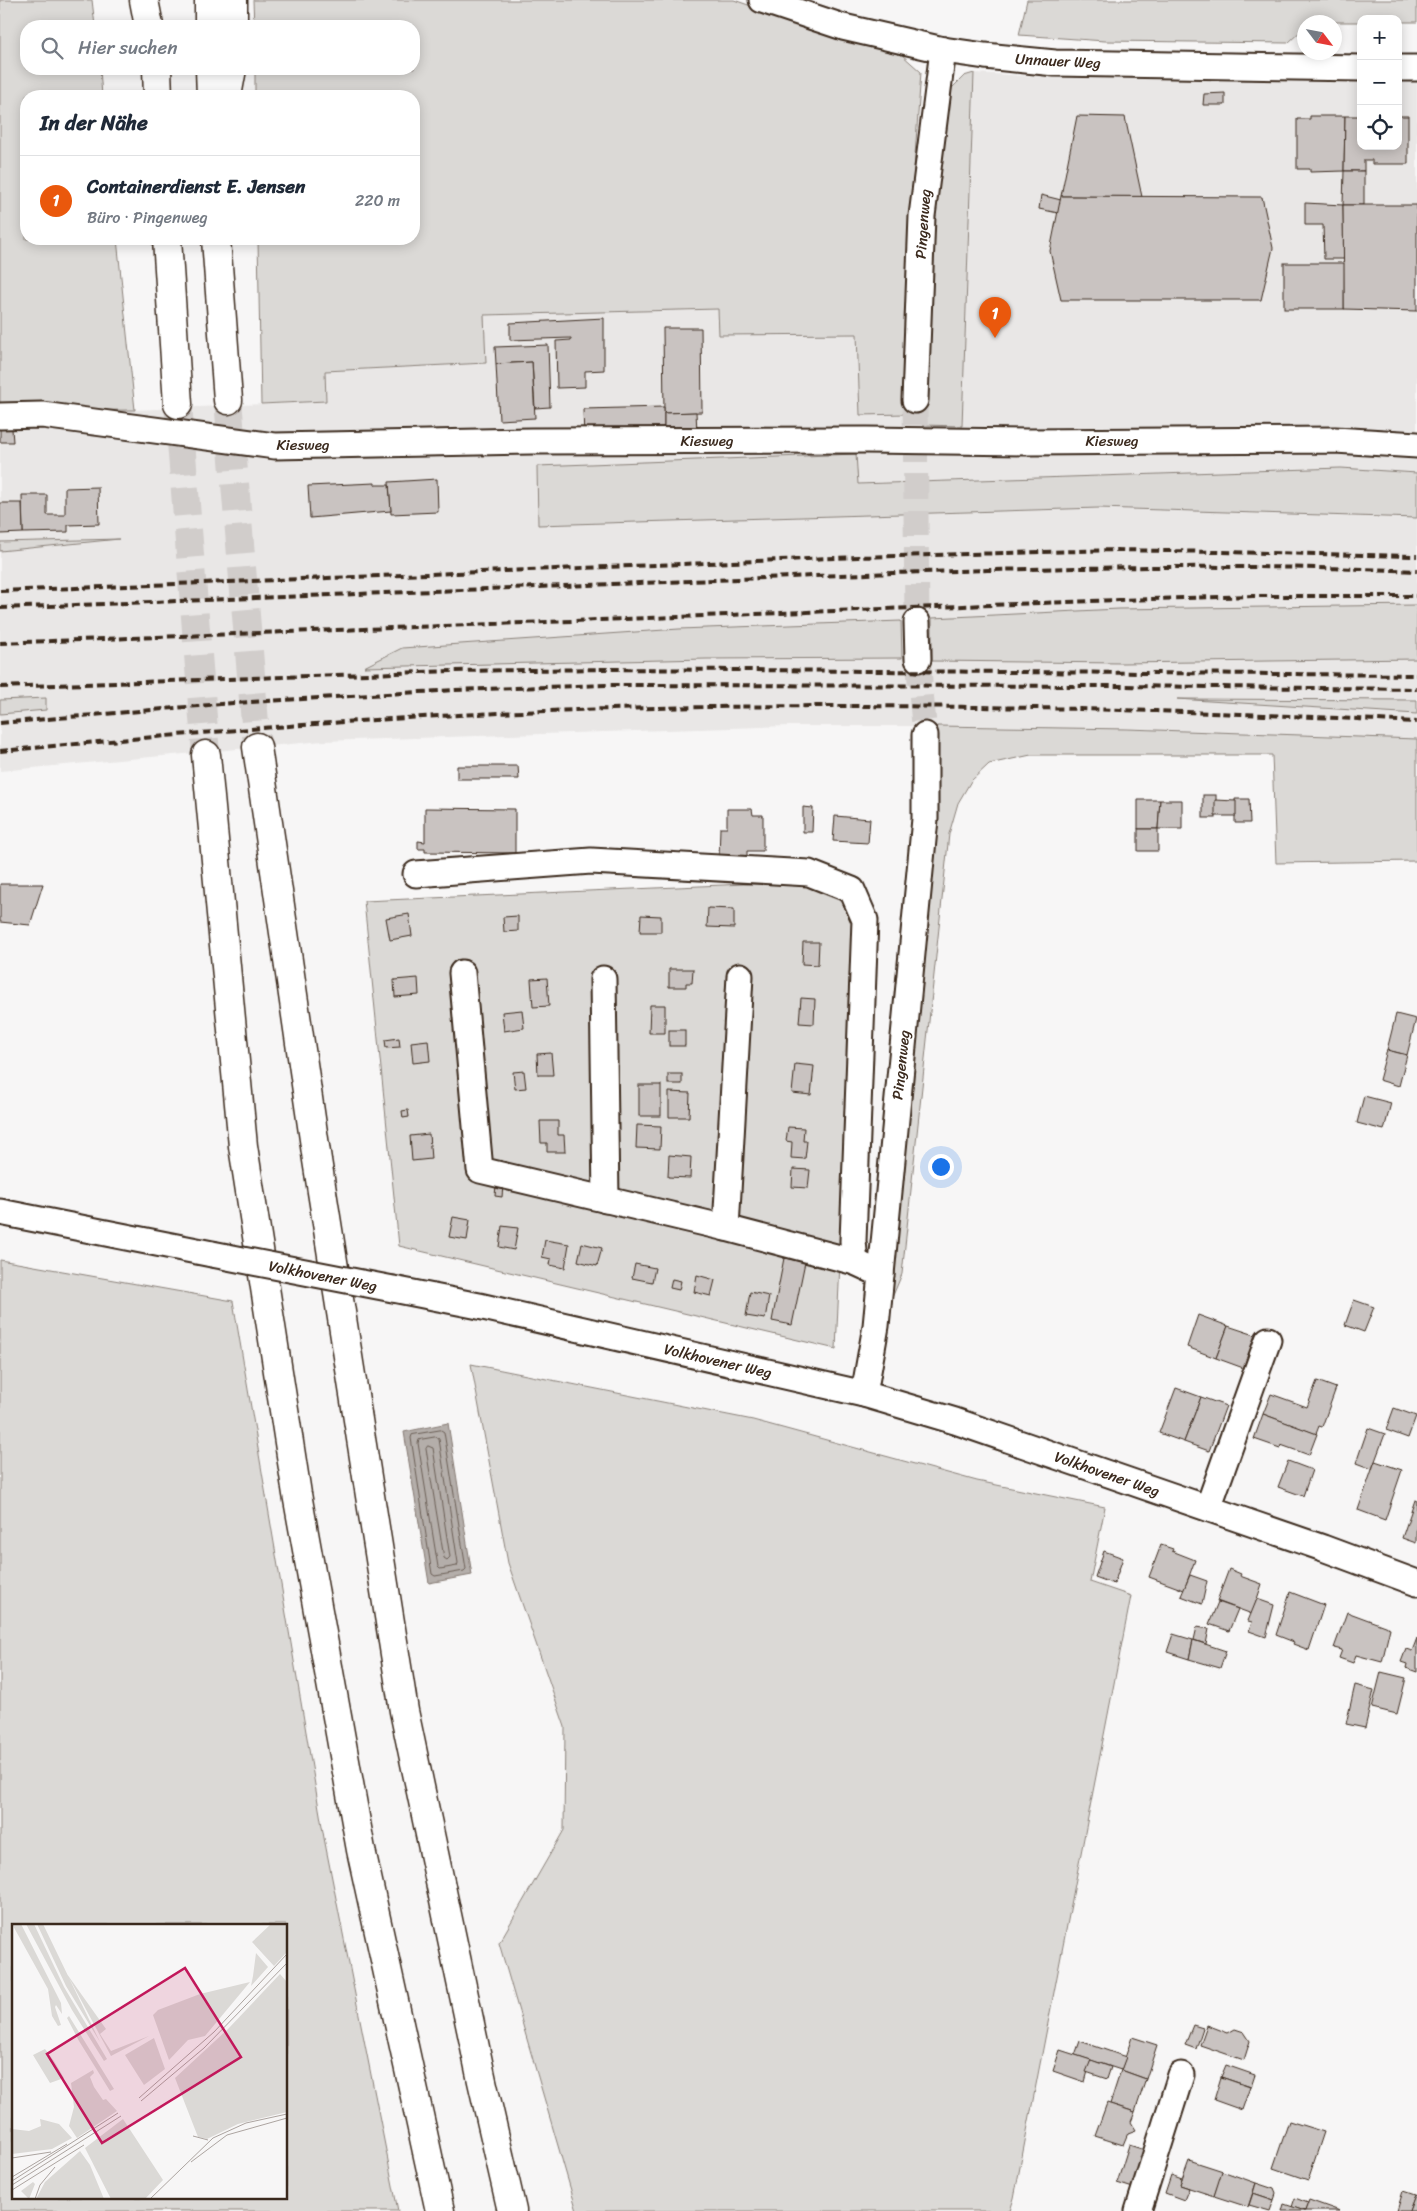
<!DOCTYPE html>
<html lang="de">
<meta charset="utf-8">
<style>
:root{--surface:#fff;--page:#f6f6f7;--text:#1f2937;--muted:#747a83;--line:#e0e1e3;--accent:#ea580c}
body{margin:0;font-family:Sriracha,sans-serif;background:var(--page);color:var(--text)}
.controls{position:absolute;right:15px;top:15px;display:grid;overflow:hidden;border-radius:10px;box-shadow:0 2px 12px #0003}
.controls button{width:45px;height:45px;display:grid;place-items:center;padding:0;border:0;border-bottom:1px solid var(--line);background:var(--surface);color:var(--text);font:25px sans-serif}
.compass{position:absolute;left:1297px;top:15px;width:45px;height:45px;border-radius:50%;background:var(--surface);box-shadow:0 2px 12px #0003;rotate:122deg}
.you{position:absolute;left:940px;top:1166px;width:18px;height:18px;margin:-12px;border:4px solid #fff;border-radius:50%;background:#1a73e8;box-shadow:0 0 0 8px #1a73e833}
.badge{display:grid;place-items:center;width:32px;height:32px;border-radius:50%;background:var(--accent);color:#fff;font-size:16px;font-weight:700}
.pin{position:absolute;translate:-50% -41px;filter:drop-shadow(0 1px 2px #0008)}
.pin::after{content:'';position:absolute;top:26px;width:18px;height:15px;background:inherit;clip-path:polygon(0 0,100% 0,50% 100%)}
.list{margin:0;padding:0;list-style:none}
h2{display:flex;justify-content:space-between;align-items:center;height:65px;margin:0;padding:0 20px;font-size:21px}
h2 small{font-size:16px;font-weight:400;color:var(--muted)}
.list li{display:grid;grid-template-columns:32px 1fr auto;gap:15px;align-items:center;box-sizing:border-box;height:90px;padding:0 20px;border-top:1px solid var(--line)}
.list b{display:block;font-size:19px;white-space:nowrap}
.list p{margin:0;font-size:16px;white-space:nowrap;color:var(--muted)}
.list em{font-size:16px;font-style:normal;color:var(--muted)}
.icon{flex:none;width:28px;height:28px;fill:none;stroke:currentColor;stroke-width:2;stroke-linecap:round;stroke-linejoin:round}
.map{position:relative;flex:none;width:1417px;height:2211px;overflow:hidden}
.search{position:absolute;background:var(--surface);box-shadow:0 2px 12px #0003;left:20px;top:20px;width:400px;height:55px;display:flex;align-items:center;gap:12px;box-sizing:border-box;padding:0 18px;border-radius:20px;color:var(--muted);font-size:19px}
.panel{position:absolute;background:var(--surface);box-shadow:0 2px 12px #0003;left:20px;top:90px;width:400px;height:155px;border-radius:20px}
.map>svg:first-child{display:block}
.built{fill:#e9e7e6}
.green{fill:#dbd9d6;stroke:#8b827a;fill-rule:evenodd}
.water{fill:#b4aeaa;stroke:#847972}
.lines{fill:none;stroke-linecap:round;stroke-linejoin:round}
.shore{stroke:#6b5f56;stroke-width:1}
.building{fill:#c9c3c1;stroke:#3b2a1e}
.minor-tunnel{stroke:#d1cdcb;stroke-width:25;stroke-dasharray:25 12;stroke-linecap:butt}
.highway-tunnel{stroke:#d1cdcb;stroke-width:28;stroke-dasharray:28 14;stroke-linecap:butt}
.minor-casing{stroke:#3b2a1e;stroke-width:29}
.highway-casing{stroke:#3b2a1e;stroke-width:31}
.minor{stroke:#fff;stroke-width:25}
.highway{stroke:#fff;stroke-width:28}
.rail{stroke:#3b2a1e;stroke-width:4;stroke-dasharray:8 4;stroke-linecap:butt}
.minor-bridge-casing{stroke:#3b2a1e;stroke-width:29;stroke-linecap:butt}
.minor-bridge{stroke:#fff;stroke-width:25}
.labels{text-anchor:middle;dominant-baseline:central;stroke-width:4;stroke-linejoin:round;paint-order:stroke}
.street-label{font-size:15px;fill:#3b2a1e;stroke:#fff}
.inset-road{fill:none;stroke:#aca4a0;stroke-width:1}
.view{fill:#c2185b;fill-opacity:0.15;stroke:#c2185b;stroke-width:2.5}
.inset-edge{fill:none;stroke:#3b2a1e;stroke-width:2.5}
</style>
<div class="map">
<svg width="1417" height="2211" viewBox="0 0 1417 2211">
<rect width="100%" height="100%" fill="#f7f6f6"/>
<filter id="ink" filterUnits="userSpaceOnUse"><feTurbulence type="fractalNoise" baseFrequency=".02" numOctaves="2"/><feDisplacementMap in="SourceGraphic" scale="10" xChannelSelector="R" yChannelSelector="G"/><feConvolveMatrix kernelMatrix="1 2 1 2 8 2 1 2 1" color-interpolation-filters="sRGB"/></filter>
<g filter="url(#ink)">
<polygon class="built" points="974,73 1050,77 1361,77 1361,146 1398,146 1398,77 1417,77 1417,473 1341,468 857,484 856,455 539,525 1099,508 1417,518 1417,739 981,726 791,726 323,741 0,771 0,551 109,540 0,542 0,422 48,410 135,410 326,401 325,371 486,363 483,315 719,309 720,335 858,334 860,415 906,414 922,425 962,426"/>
<g class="green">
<polygon points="0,0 92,0 95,26 26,26 26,69 100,69 102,96 26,96 26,239 117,239 135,410 0,411"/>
<polygon points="253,0 734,0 843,38 901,54 921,72 911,211 906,414 860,415 857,334 719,335 718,309 484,315 486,363 325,371 326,401 261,404 258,239 414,239 414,96 255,96 255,69 414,69 414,26 254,26"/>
<polygon points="1027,0 1417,0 1417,22 1398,22 1398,19 1361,19 1361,22 1304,22 1304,28 1288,43 1105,41 1019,35"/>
<polygon points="974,73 962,426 922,425 930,217 952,88 964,76"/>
<polygon points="856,454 858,484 1341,468 1417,473 1417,518 1099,508 538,525 537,466"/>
<polygon points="119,539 0,551 0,542"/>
<polygon points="1417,605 1417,659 1122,663 932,661 932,618 1119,609"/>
<polygon points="901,621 902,658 706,659 364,667 402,648 679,629"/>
<polygon points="46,698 46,710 0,714 0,700"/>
<polygon points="1177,699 1417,700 1417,714"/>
<polygon points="937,726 1127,729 1417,739 1417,861 1276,863 1272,755 1031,755 989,764 971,781 958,803 949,834 902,1274 889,1305 935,814"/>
<polygon points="812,881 843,896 856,919 836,1349 399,1246 364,901"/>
<path d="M0 1260 233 1301 324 1838 398 2211H0ZM14 1925H286V2197H14Z"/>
<polygon points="471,1364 753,1420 977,1481 1105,1507 1090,1582 1131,1596 1014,2198 1010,2211 577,2211 499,1943 564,1830 565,1727 508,1563"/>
</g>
<polygon class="water" points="448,1423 472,1575 429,1583 404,1432"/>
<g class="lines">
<g class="shore">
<polygon points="441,1430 444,1432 466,1569 464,1571 435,1576 432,1574 411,1438 412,1435"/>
<polygon points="436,1437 439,1439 458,1563 457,1566 440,1569 438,1567 418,1443 419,1440"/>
<polygon points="428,1446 433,1448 450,1557 447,1560 444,1558 426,1449"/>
</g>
</g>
<g class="building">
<polygon points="1225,93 1225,105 1203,105 1204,94"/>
<polygon points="1077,116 1125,117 1142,197 1061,196"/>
<polygon points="1310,116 1345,116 1344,171 1310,172 1310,169 1297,169 1297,119 1310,119"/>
<polygon points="1345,116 1361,116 1361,146 1398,146 1398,116 1408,116 1408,164 1372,164 1372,160 1364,160 1364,171 1344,171"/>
<polygon points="1344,171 1364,171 1364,205 1343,205"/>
<polygon points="1041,195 1061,200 1058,213 1039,209"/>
<polygon points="1061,196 1262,197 1273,248 1261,300 1061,300 1050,251"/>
<polygon points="1305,203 1343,205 1344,259 1324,259 1323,225 1305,225"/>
<polygon points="1343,205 1417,205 1417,311 1344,309"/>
<rect x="1284" y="263" width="60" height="46"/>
<polygon points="604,318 604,370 585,371 585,387 557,388 556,341 571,340 571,338 510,340 510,323"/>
<polygon points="663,328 701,328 702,412 664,413"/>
<polygon points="548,345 550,407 535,408 532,362 496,364 495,347"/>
<polygon points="532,362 535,418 499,420 496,364"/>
<polygon points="664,407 664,433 584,437 583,409"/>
<polygon points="696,412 697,432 664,433 664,413"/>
<polygon points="0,429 12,429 13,442 0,442"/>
<polygon points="437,479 438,512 391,514 389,482"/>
<polygon points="375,483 375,485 389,485 391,511 310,518 308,486"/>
<polygon points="98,487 99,524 68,525 68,532 23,533 22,495 47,495 47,515 65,515 65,488"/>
<polygon points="0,503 22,503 23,533 0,534"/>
<polygon points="457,766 518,766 519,779 457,779"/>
<rect x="1203" y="795" width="13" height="23"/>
<polygon points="1235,799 1249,799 1250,823 1235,823"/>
<polygon points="1138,800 1160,800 1158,829 1138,829"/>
<polygon points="1160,800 1182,800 1182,829 1158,829"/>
<polygon points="1215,800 1236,801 1236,816 1215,816"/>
<polygon points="803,807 813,808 812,832 803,832"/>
<polygon points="425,808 515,809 515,853 425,852 425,849 418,849 418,841 425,842"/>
<polygon points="727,809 752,809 753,815 763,815 763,851 747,851 747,858 719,858 720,828 727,828"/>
<polygon points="835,816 870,819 868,843 833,841"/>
<rect x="1138" y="829" width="20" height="22"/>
<polygon points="0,884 43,884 30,925 0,922"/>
<polygon points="708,908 734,909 734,928 707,927"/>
<polygon points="409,914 412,936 390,940 386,918"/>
<polygon points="641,915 661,916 661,932 640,932"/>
<polygon points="518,916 518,931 504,932 503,917"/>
<polygon points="803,942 819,942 818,965 802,964"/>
<polygon points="669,969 693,969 692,983 686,983 686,987 669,987"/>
<polygon points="418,978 419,995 395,997 394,980"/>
<polygon points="547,978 549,1006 533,1007 531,979"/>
<polygon points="801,998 815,999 814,1024 799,1023"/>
<polygon points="650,1005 665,1005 665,1033 649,1033"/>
<polygon points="522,1010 524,1028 504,1031 502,1012"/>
<polygon points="1396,1014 1416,1019 1407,1055 1387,1050"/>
<rect x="669" y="1030" width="16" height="16"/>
<polygon points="399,1038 400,1047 386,1048 385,1040"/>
<polygon points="428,1040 430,1061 413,1063 411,1042"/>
<polygon points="1387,1050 1407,1055 1399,1086 1379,1080"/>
<polygon points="551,1053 553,1075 538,1075 537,1054"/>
<polygon points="795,1064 814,1066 811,1095 792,1093"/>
<polygon points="524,1071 526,1088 515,1089 513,1072"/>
<rect x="668" y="1074" width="14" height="10"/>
<rect x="639" y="1085" width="22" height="31"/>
<polygon points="669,1092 690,1093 689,1117 669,1117"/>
<polygon points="1364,1096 1391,1103 1384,1130 1357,1123"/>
<polygon points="408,1110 409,1117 403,1118 402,1111"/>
<polygon points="540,1121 558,1121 558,1135 564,1135 565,1152 547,1152 547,1143 541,1143"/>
<polygon points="637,1125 661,1126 660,1149 636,1148"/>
<polygon points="788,1127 804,1128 803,1141 807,1141 805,1159 791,1158 792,1142 786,1141"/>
<polygon points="429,1134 431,1159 412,1161 410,1136"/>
<polygon points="669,1155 691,1157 690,1178 668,1177"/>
<polygon points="793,1169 810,1170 808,1188 792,1187"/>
<polygon points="496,1185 503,1185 502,1197 495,1196"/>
<polygon points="453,1217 470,1220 467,1240 449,1237"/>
<polygon points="502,1226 518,1228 514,1250 499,1247"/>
<polygon points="545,1240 569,1244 565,1268 550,1265 551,1259 542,1257"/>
<polygon points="582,1243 602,1248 597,1266 578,1261"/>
<polygon points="784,1258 805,1262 792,1325 772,1321"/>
<polygon points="635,1264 655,1268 652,1282 632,1278"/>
<polygon points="697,1275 715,1280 711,1296 694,1292"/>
<polygon points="672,1279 681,1281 679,1290 670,1288"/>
<polygon points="750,1292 769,1296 765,1319 746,1316"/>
<polygon points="1354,1300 1374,1307 1364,1332 1345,1325"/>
<polygon points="1198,1315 1228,1326 1216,1358 1187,1347"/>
<polygon points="1228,1326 1258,1336 1246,1369 1216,1358"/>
<polygon points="1317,1381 1336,1388 1322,1427 1319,1426 1316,1434 1263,1414 1271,1394 1307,1407"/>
<polygon points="1176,1388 1201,1397 1184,1442 1159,1433"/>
<polygon points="1201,1397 1226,1406 1209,1451 1184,1442"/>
<polygon points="1394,1408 1416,1416 1408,1438 1386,1430"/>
<polygon points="1263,1414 1317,1434 1309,1455 1281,1445 1280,1448 1254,1439"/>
<polygon points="1368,1428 1385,1434 1372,1469 1356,1463"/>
<polygon points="1288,1461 1312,1470 1303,1496 1278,1487"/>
<polygon points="1375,1461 1402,1470 1385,1520 1358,1510"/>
<polygon points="1415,1500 1417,1501 1416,1543 1402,1538"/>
<polygon points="1161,1545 1173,1549 1172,1551 1195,1560 1184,1590 1149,1577"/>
<polygon points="1104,1551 1123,1558 1114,1584 1095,1577"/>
<polygon points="1229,1569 1241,1574 1240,1576 1262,1584 1252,1614 1217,1601"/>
<polygon points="1190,1575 1207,1581 1202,1604 1181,1596"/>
<polygon points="1290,1592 1324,1605 1309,1650 1293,1644 1294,1642 1276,1635"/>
<polygon points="1257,1599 1274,1605 1266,1637 1249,1631 1252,1622 1248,1621"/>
<polygon points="1218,1602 1238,1609 1229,1631 1209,1624"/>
<polygon points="1347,1612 1390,1628 1382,1662 1356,1655 1353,1663 1339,1658 1342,1650 1334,1648"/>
<polygon points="1197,1627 1209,1629 1206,1644 1194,1640"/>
<polygon points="1173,1634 1193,1640 1189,1659 1167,1652"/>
<polygon points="1417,1638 1417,1672 1406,1668 1407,1664 1401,1662 1406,1649 1412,1651"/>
<polygon points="1193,1640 1226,1651 1220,1668 1189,1659"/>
<polygon points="1381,1672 1406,1678 1397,1714 1372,1708"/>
<polygon points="1355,1685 1374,1690 1365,1728 1346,1724"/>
<polygon points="1193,2025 1203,2028 1196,2049 1185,2045"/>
<polygon points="1207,2025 1228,2033 1235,2029 1244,2032 1250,2041 1244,2060 1200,2045"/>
<polygon points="1132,2037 1157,2045 1146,2079 1121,2070"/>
<polygon points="1080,2041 1126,2057 1121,2070 1075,2055"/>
<polygon points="1060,2050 1091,2060 1085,2082 1053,2071"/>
<polygon points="1091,2060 1111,2067 1107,2079 1086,2072"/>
<polygon points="1226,2065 1255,2075 1251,2087 1221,2077"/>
<polygon points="1121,2070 1146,2079 1135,2112 1110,2104"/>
<polygon points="1221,2077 1250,2087 1242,2110 1214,2100"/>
<polygon points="1107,2103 1135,2112 1131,2122 1136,2130 1128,2133 1123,2145 1095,2136"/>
<polygon points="1289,2121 1324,2132 1308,2180 1273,2168"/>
<polygon points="1129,2145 1145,2150 1133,2188 1117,2183"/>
<polygon points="1189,2160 1223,2171 1214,2196 1180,2185"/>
<polygon points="1222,2171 1256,2183 1248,2207 1214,2196"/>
<polygon points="1171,2175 1182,2179 1180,2185 1189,2188 1184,2200 1165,2193"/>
<polygon points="1256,2183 1274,2189 1276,2194 1274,2200 1253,2193"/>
<polygon points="1403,2191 1415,2195 1409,2211 1397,2211"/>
<polygon points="1253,2193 1274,2200 1270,2211 1249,2205"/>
<polygon points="1415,2195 1417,2196 1417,2211 1409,2211"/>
<polygon points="1295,2198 1308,2203 1305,2211 1292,2207"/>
<polygon points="1309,2200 1340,2211 1305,2211"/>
<polygon points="1284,2204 1305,2211 1282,2211"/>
</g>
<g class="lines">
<g class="minor-tunnel">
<polyline points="915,400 917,622"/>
<polyline points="918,659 925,735"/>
</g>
<g class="highway-tunnel">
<polyline points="228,400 257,747"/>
<polyline points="178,404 206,755"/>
</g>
<g class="minor-casing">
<g id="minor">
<polyline points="762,0 843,27 943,50 985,56 1055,63 1361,68"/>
<polyline points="1398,68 1417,68"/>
<polyline points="915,400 922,216 943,50"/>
<polyline points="0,416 42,415 275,446 531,441 867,440 1028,442 1335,440 1417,445"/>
<polyline points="917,622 918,659"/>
<polyline points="416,874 591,861 809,873 852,890 865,920 853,1241 855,1262 881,1274"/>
<polyline points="462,973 480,1170 726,1228 855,1262"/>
<polyline points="603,979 606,1200"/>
<polyline points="0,1212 212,1254"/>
<polyline points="726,1228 740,976"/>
<polyline points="393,1289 479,1306 864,1394 955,1421 1323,1548 1417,1583"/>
<polyline points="864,1394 876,1326 925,819 925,735"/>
<polyline points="1208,1508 1268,1340"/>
<polyline points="1138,2211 1181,2075"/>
</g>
</g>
<g class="highway-casing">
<g id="highway">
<polyline points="144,0 149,26"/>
<polyline points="209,0 209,26"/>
<polyline points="233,26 233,0"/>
<polyline points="157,69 158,96"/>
<polyline points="210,69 211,96"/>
<polyline points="227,96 232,69"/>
<polyline points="167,239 178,404"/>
<polyline points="216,239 228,400"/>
<polyline points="257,747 317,1160 404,1711 482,2081 512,2211"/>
<polyline points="206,755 243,1146 297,1494 361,1850 440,2211"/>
</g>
</g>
<use href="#minor" class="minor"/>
<use href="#highway" class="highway"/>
<g class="rail">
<polyline points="0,591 858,557 1117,550 1417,556"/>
<path d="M0 608C230 599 460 590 691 581 933 571 1175 561 1417 571"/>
<polyline points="0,643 1119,600 1253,596 1417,596"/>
<polyline points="0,687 451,671 606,669 1417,675"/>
<polyline points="0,723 233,703 455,690 606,685 1116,686 1417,689"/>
<path d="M0 751C204 732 407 714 612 709 880 702 1149 708 1417 722"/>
</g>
<g class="minor-bridge-casing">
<polyline id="minor-bridge" points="212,1254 393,1289"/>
</g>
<use href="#minor-bridge" class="minor-bridge"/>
</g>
</g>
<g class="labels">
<g class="street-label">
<text transform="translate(1058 61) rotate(3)">Unnauer Weg</text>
<text transform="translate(923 224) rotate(-86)">Pingenweg</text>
<text x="707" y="441">Kiesweg</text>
<text x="1112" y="441">Kiesweg</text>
<text x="303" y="445">Kiesweg</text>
<text transform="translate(901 1065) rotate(-84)">Pingenweg</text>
<text transform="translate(323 1276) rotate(11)">Volkhovener Weg</text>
<text transform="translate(718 1361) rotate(13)">Volkhovener Weg</text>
<text transform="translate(1107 1474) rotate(19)">Volkhovener Weg</text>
</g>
</g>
<g transform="translate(12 1924)">
<rect width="275" height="275" fill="#f7f6f6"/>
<path d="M0 0H9L49 79 50 90 44 81 43 83 49 101 46 102 40 92 36 65ZM14 0H22L52 63 95 135 92 137 60 86ZM25 0H31L88 118 54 62ZM259 0H275V28L262 42 240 18ZM244 29 256 43 239 62 241 52ZM55 50 94 105 88 110 99 127 137 112 99 132ZM268 50 275 58V188L226 200 195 215 186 213 163 154 216 105ZM238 58 193 112 176 116 157 136 141 91 146 86 188 70ZM57 92 102 165 98 167 67 117 55 94ZM142 114 153 145 132 161 113 131ZM33 125 42 137 52 154 38 159 21 131ZM81 146 82 149 78 153 82 163 91 176 94 175 105 187 65 214 57 202 62 183 59 159ZM28 195 47 200 60 214 40 225 0 230V205L17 207 29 202ZM111 195 151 256 133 275H99L73 224ZM68 227 78 241 92 275H24L33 258ZM21 258 23 260 17 275 9 267Z" fill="#dbd9d6"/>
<path class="inset-road" d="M127 174 202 108 275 30M129 177 192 124 275 39M181 212 196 216M0 234 39 228M179 238 215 211 275 194M0 253 55 220M0 257 106 189M0 261 109 192M0 266 72 221M23 275 28 261 43 243M138 275 201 214 234 199 275 190"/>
<path class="view" d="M173 44 229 133 90 219 35 130Z"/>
<rect width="275" height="275" class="inset-edge"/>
</g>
</svg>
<div class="controls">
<button>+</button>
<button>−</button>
<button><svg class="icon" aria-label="locate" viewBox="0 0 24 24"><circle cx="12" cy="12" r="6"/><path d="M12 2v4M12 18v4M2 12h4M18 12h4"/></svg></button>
</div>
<svg class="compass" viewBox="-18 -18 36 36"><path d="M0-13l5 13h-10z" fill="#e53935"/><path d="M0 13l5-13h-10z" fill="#747a83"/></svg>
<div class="you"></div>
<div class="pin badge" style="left:995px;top:338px">1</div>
<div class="search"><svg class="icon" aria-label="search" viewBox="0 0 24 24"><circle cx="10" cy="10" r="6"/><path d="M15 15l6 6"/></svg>Hier suchen</div>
<section class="panel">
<h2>In der Nähe<small></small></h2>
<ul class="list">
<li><span class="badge">1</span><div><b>Containerdienst E. Jensen</b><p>Büro · Pingenweg</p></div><em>220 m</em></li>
</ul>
</section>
</div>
